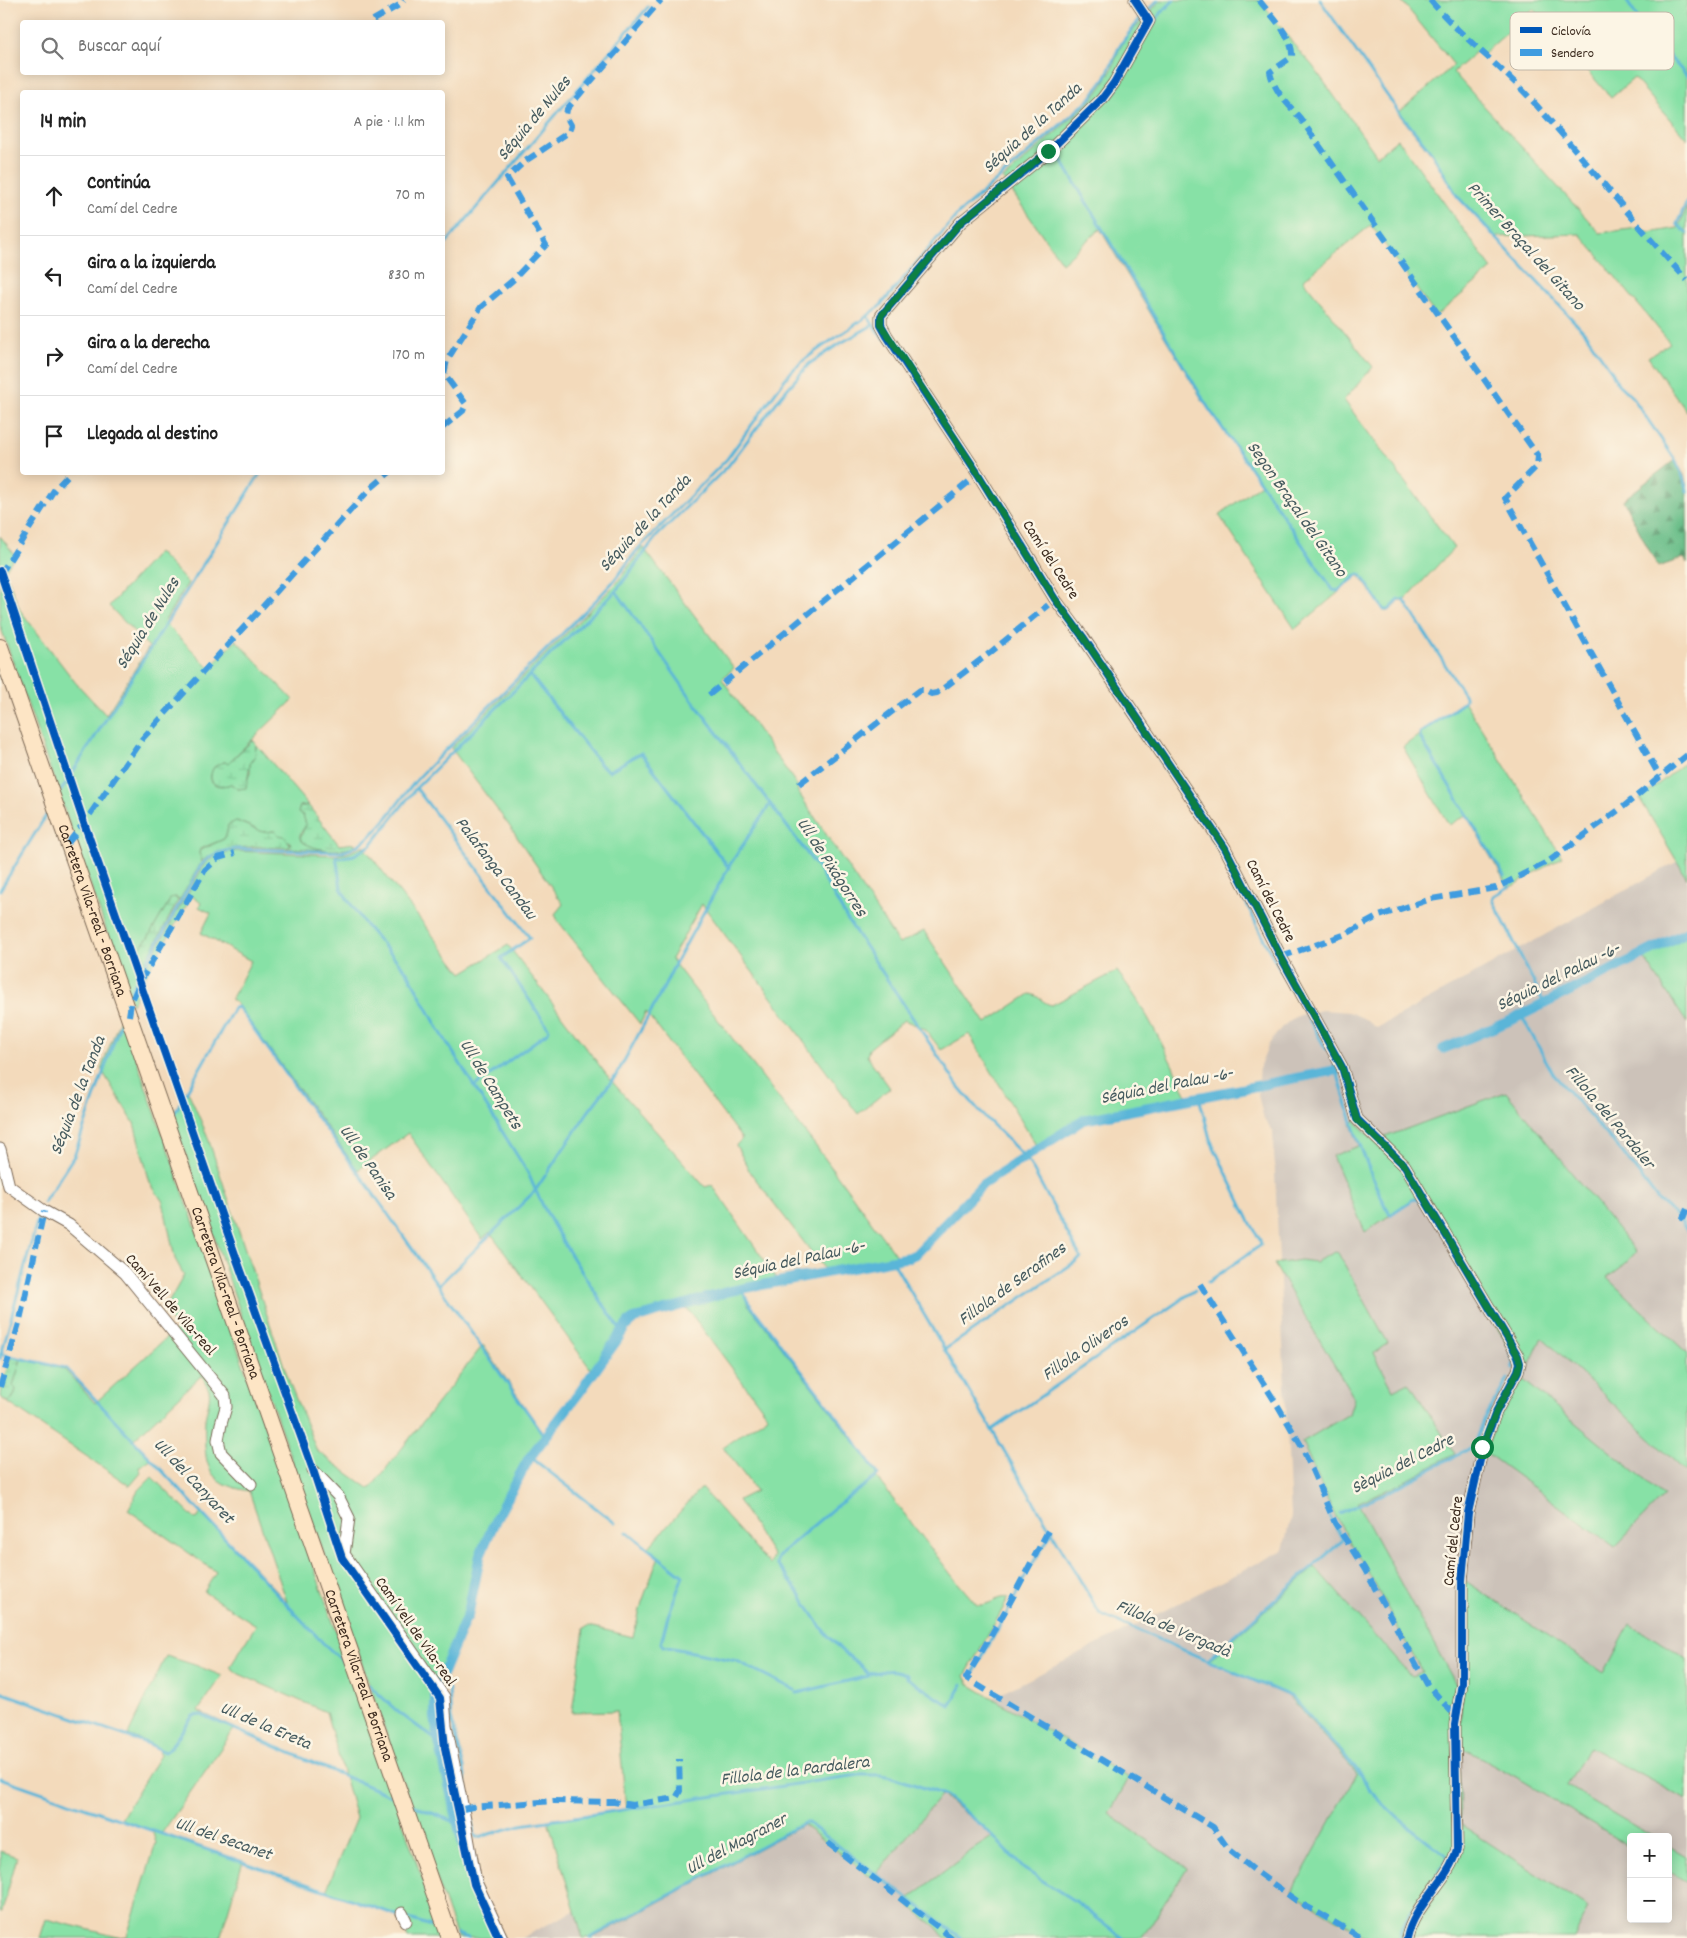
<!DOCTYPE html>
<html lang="es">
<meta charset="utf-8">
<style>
:root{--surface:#fff;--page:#f6f6f6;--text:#222;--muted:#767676;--line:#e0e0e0}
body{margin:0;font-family:Dekko,sans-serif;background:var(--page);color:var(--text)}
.controls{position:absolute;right:15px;bottom:15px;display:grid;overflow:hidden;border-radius:5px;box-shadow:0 2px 12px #0003}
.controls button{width:45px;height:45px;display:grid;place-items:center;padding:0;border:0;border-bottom:1px solid var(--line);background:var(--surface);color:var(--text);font:25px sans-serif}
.stop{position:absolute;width:15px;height:15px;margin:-11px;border:4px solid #0b8043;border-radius:50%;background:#fff}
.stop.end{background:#0b8043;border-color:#fff;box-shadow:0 1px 5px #0008}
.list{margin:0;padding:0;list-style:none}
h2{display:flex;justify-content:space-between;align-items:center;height:65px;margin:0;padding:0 20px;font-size:21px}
h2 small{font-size:16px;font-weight:400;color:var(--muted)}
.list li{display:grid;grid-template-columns:32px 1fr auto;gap:15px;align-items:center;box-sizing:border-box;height:80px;padding:0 20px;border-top:1px solid var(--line)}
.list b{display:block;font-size:19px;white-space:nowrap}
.list p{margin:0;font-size:16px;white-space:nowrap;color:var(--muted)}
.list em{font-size:16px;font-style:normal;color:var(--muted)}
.icon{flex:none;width:28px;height:28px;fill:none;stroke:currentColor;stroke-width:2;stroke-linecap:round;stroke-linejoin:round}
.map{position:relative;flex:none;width:1687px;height:1938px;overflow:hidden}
.search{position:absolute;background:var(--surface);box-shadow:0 2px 12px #0003;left:20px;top:20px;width:425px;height:55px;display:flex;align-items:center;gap:12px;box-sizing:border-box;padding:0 18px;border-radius:5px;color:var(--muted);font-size:19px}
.panel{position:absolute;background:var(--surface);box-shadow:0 2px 12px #0003;left:20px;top:90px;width:425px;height:385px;border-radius:5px}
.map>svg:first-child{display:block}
.industrial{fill:#ccc2b9;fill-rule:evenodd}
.grass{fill:#87e1a6;stroke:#618662}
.forest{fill:url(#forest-firs);stroke:#547454}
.wetland{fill:url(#wetland-marsh);stroke:#618662}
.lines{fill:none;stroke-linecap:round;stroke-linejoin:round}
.stream{stroke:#5ab5d8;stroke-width:3}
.canal{stroke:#5ab5d8;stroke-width:10}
.minor-casing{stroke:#7b6855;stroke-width:13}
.secondary-casing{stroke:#7b6855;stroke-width:18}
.minor{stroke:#fff;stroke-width:11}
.secondary{stroke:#fde5c5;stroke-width:16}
.quiet{stroke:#3f9ce0;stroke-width:6;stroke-dasharray:12 6;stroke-linecap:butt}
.cycleway-casing{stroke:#fcf5e5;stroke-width:11}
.cycleway{stroke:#0057b8;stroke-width:8}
.route{stroke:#0b8043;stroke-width:6}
.labels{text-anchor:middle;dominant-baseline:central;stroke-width:5;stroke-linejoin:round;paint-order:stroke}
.street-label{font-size:16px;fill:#3b2a1e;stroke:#fcf5e5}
.water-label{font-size:18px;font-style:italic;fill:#465b5f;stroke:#fcf5e5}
.key{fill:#fcf5e5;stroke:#c2b8a9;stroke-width:1}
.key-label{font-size:14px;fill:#3b2a1e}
</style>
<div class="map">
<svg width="1687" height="1938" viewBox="0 0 1687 1938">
<defs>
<pattern id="forest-firs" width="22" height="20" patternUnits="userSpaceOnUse" patternTransform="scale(1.25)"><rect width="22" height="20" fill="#6dbf8b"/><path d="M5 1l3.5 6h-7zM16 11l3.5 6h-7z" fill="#5b9b71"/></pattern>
<pattern id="wetland-marsh" width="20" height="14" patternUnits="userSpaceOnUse" patternTransform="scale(1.25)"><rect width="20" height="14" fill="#87e1a6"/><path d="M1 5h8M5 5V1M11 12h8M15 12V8" fill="none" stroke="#75c18e"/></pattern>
</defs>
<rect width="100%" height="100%" fill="#fcf5e5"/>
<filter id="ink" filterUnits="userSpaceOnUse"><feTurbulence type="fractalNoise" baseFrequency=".02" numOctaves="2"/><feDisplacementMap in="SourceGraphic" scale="10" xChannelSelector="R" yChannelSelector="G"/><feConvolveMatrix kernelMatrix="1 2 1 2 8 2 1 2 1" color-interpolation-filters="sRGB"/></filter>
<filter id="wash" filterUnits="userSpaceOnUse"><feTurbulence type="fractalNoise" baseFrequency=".0096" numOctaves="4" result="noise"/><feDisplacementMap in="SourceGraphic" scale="20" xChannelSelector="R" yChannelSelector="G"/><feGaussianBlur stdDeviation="1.12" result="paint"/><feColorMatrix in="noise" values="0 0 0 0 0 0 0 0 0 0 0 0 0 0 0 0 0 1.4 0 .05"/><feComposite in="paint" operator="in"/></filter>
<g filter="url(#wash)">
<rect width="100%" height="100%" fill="#f3dabb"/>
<path class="industrial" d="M1687 856V1938H521L1283 1550 1291 1516 1273 1131 1264 1119 1258 1095 1260 1065 1269 1044 1281 1028 1293 1018 1303 1014 1322 1010 1349 1012 1363 1018 1377 1028ZM1631 1837H1668V1919H1631Z"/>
<g class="grass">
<polygon points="1161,0 1260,0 1298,50 1312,65 1377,156 1398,139 1492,269 1436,316 1371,225 1303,280 1373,367 1344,400 1454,548 1404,601 1400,601 1389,611 1384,611 1359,575 1295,629 1219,515 1261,484 1206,406 1100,229 1062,263 1003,179 1091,101 1103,85 1112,69 1119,50 1126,38"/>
<polygon points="1401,0 1687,0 1687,139 1634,78 1611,98 1534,9 1482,55 1477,51 1453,72 1600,233 1638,228 1649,233 1678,228 1687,207 1687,412 1648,357 1670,343 1580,234 1495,237 1457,197 1431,154 1398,113 1454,65"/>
<path d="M0 536 15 555 5 571 20 610 75 682 106 715 149 647 109 606 158 552 188 583 164 622 210 668 236 640 293 700 228 763 224 762 214 767C205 783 216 789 231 784L238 789 245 788 250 772V763L255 757 256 744 308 805 300 806 298 813 303 815 306 824C305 828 301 831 300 835 298 846 321 847 327 850L287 848 291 845 290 842 278 835 275 831 263 832 237 821 228 825 227 833 224 839 200 849 199 853 202 861 179 901 176 897 171 898 148 938C141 943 136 957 139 965L146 967 205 863 218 854 233 851 336 855 348 853 363 846 462 973 508 945 609 1078 705 1187 712 1185 778 1280 742 1287 747 1303 877 1471 876 1477 953 1577 977 1605C989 1607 998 1595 1009 1598L965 1676 970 1685 1129 1778 1109 1814 1187 1868 1142 1938H945L936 1927 904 1902 972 1850 992 1837 984 1828 941 1795 873 1878 803 1825 593 1938H583L548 1820 626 1809 617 1711 572 1712 584 1628 589 1626 633 1637 642 1602 659 1556 648 1548 701 1488 770 1565 773 1556 738 1500 756 1491 723 1447 768 1416 683 1303 633 1317 627 1322 593 1372 490 1232 482 1239 408 1133 358 1170 236 1003 231 1000 251 961 201 933 211 913 199 907 201 903 192 896 149 969 132 1004 0 625Z"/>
<path d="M643 547 734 668 722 679 797 785 798 792 899 944 924 931 986 1023 1030 994C1039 995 1043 1004 1052 1005L1117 971C1147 1009 1167 1054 1188 1098L1082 1118 1037 1147 969 1034 941 1050 925 1029 904 1020 869 1049 867 1056 890 1088 858 1114 702 904 671 959 818 1149 897 1257 826 1271 750 1172 736 1145 742 1139 646 1012 640 1024 558 921 555 914 563 904 508 824 451 748 616 584Z"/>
<polygon points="1464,701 1562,857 1509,888 1466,815 1449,825 1403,747"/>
<polygon points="1687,761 1687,878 1640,799"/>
<polygon points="1687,930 1687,1023 1641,953"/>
<path d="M121 1016 188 1206 443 1938H408L398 1916 326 1891 356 1818 326 1712 239 1674 230 1667 256 1625 204 1592 216 1572 128 1510 138 1491 152 1477 195 1519 198 1518 201 1512 287 1602 249 1491C220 1486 207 1478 205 1447 205 1439 204 1429 205 1420 206 1411 211 1399 209 1390 207 1385 204 1380 202 1375L133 1440 151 1459 139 1467 141 1473 130 1486 7 1402C14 1400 14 1395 16 1389L13 1386 21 1359 64 1369 95 1403 177 1328 163 1312 184 1275 175 1259 163 1202 150 1183 134 1123 101 1069Z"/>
<polygon points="187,1089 207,1135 290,1384 317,1451 370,1489 483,1345 545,1436 527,1459 502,1502 479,1554 467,1613 439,1681 435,1706 441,1742 471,1882 497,1938 457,1938 172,1115"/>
<polygon points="1506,1092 1636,1252 1625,1264 1607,1278 1687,1353 1687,1470 1686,1472 1542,1337 1526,1373 1513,1355 1420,1195 1365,1232 1332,1156 1359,1146 1351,1124 1355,1121 1374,1141"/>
<polygon points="1337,1251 1388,1343 1374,1353 1393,1390 1409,1382 1455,1454 1400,1484 1357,1503 1458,1688 1460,1824 1588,1908 1574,1938 1369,1938 1292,1892 1357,1773 1289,1697 1208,1661 1315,1567 1411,1676 1422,1672 1368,1572 1332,1510 1302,1442 1349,1414 1354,1398 1274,1264 1301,1260 1315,1262"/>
<polygon points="1515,1373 1664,1496 1615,1547 1485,1452"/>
<polygon points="1464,1580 1604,1673 1630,1624 1655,1638 1687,1659 1687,1800 1589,1747 1567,1786 1653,1837 1631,1837 1631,1848 1525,1782 1460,1746"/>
<polygon points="166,1656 195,1665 222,1676 198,1711 235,1728 162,1833 243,1861 220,1938 40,1938 46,1919 122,1938 127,1936 156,1843 152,1830 121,1819 160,1755 159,1749 149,1743 128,1735"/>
<polygon points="1668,1845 1687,1856 1687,1882 1668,1871"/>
<polygon points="0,1851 17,1857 2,1912 0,1912"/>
</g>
<polygon class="forest" points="1676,461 1684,475 1687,487 1687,563 1684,558 1658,567 1623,500 1672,462"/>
<g class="wetland">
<path d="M253 740 256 744 255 757 250 764 246 788 238 789 231 784C217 789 205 783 214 767L224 762 228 763Z"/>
<path d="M308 805 339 845 355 843V846C341 853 308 851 300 838L306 824 303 815 298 813 300 807Z"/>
<path d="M236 821 263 832 276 831 278 835 284 836 291 845 287 848C259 848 226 842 202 861L199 853 200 850 224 839 227 833 228 825Z"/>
<path d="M175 897 178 901 144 965H139C136 957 141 943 148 938L171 898Z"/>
<path d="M12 1356 21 1359 13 1386 16 1389C14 1395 13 1400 7 1402L0 1397C0 1390 8 1362 12 1356Z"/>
</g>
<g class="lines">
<g class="stream">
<polyline points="1320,0 1398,111 1432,153 1457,196 1585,333 1612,372 1618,384 1633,398 1676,461 1683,477 1687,491"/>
<polyline points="1626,0 1647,32 1687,76"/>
<polyline points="1146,12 1158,0"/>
<polyline points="1152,26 1160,14 1174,0"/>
<polyline points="1109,98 1118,87"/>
<polyline points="1056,151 1209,409 1263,486 1333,590 1338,591 1359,574 1361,575 1384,610 1389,610 1399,600 1404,600 1465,696 1465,700 1463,703 1420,733 1420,737 1504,876"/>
<polyline points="1687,201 1677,224 1687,233"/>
<polyline points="442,248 648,7"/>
<polyline points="868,317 883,339"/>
<polyline points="616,591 694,702 818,868 847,919 958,1086 981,1113 1019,1151 1030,1164 1081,1258 944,1350"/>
<polyline points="530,675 601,765 609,771 641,753 729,868"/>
<polyline points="1159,760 1167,772"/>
<polyline points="416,788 530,938 501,958 549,1029 548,1032 475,1086"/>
<polyline points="61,791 261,472"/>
<polyline points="1208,833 1223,857"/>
<polyline points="1510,886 1494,896 1493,900 1544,1003"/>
<polyline points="0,890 47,814"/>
<polyline points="1243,896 1267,946 1326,1049"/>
<path d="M131 990 200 867C209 854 221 851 236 849L342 852C376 844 398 798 422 774 480 715 539 657 597 599L612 583 638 549 727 459 788 375C815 346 852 331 881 305L958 214 1089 100 1105 78 1120 45 1142 16"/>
<polyline points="1521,1015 1554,1075 1623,1153 1659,1201 1678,1217 1687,1231"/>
<polyline points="1335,1065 1354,1129 1374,1182 1389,1213 1390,1215 1412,1200 1417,1199 1420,1202"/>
<polyline points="1199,1097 1210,1139 1249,1220 1260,1240 1261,1245 1208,1282"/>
<polyline points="174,1114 234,1008 238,1007 316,1116 361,1176 545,1437"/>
<polyline points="44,1202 74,1156 120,1024"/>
<polyline points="892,1260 1100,1614 1292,1697 1362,1775 1368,1789 1398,1818 1446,1855 1447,1859 1428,1889"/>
<polyline points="439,1285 535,1191 588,1112 617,1074 663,989 675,964 731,863 770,804"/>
<path d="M742 1289 748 1302 847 1430 878 1474 876 1477 835 1507 788 1547 778 1557 777 1564 797 1590 823 1630 841 1650 860 1665 868 1674C884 1671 894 1667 908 1676L907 1677"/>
<path d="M622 1332C588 1281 551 1230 528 1173L438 1028 408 973 367 927 348 900 341 888 336 856 340 858 354 855 371 845 416 788 559 646 616 591 656 537 728 466 782 395 809 364 839 344 873 325"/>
<polyline points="1510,1353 1513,1359 1513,1369"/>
<polyline points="0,1354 66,1368 323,1643 347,1665"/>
<polyline points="0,1359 39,1214"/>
<polyline points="992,1430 1195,1290"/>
<polyline points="533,1459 615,1523"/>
<polyline points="1340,1513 1394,1489 1467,1450 1476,1442 1484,1420 1508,1379"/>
<polyline points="627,1532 683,1576 668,1616 661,1643 663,1646 737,1661 795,1690"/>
<polyline points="471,1619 484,1555 498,1523 533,1459 584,1392 620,1342 629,1328 635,1323 634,1319"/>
<polyline points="1208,1659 1343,1540 1330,1516"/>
<polyline points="973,1673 1009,1609 1028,1571 1053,1531"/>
<polyline points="906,1677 950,1706 963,1684"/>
<polyline points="439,1682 446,1684 449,1690 451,1718 464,1768 468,1800"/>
<polyline points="369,1685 398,1712 439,1742"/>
<polyline points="0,1692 149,1744 165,1752 169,1749 193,1716 202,1715 391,1796"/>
<polyline points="797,1693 869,1676"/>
<polyline points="0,1778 399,1916"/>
<polyline points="412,1805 457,1823"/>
<polyline points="470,1812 474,1834 476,1837 479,1837 521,1825 837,1778 860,1775 882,1775 895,1778 945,1795 985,1828 1024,1869 1076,1902 1123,1938"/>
<polyline points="409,1919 438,1928"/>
<polyline points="457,1934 468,1938"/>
<polyline points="590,1938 804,1823 808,1823 961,1938"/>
<path d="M1400 1938C1402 1924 1409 1914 1417 1904"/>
</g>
<g class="canal">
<polyline points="1443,1049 1512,1020 1687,932"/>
<polyline points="439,1682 468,1613 480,1555 500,1510 529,1458 579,1393 628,1323 634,1319 730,1291 909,1257 916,1254 983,1184 1083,1120 1337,1070"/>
<polyline points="435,1694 435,1718 439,1742 473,1888"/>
</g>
</g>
</g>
<g filter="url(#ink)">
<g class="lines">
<g class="minor-casing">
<g id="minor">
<path d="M1135 0 1149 21 1114 83 1102 99 1049 151 961 222 881 316V325L887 336 978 474 1055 599 1083 637 1225 848 1281 957 1342 1067 1357 1119 1405 1166 1518 1356 1520 1363 1518 1371 1496 1412 1483 1447 1468 1513 1462 1581V1683L1455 1724 1457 1849C1448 1882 1414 1904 1407 1938"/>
<polyline points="0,1149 9,1186 44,1211 69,1225 125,1273 225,1396 226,1407 221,1424 218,1440 221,1453 251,1484"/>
<polyline points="313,1470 338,1496 349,1518 344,1554 444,1697 446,1725 463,1809 476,1882 502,1938"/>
<polyline points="402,1913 406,1921"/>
</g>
</g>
<g class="secondary-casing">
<g id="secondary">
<path id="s1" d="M0 647 450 1938"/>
</g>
</g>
<use href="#minor" class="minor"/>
<use href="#secondary" class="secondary"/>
<g class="quiet">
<path d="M1259 0C1271 16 1294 37 1292 57L1270 72C1274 91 1287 103 1300 118L1538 456 1537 466 1505 498 1660 777"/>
<path d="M1430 0C1463 39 1505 69 1538 107 1589 164 1635 224 1687 280"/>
<polyline points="373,20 401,4 404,0"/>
<polyline points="442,428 463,411 466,404 444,374 447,360 481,307 513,280 546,245 507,178 524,162 569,132 571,125 566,116 567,109 661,0"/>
<polyline points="0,575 54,490 71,472"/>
<polyline points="709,695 971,480"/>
<polyline points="799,784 920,690 924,690 931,694 937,693 991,652 1048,605"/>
<polyline points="68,843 84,823 142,739 369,490 390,472"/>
<polyline points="1281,957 1346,934 1379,916 1431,899 1496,888 1549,861 1623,807 1687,755"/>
<polyline points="129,1016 131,1003 140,982 205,870 218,858 235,853"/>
<polyline points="1687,1209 1683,1218 1687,1223"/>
<polyline points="1200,1284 1278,1406 1302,1447 1335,1523 1364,1568 1427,1684 1456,1717"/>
<polyline points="0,1387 20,1320 44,1211"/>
<polyline points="1048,1531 1008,1606 966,1678 1213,1827 1229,1850 1258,1873 1297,1901 1362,1938"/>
<polyline points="463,1809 472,1807 554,1801 614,1802 632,1805 676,1798 680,1791 679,1759"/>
<polyline points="828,1843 952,1938"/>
</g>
<g class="cycleway-casing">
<g id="cycleway">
<path d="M1135 0 1149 21 1114 83 1102 99 1049 151 961 222 881 316V325L887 336 978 474 1055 599 1083 637 1225 848 1281 957 1342 1067 1357 1119 1405 1166 1518 1356 1520 1363 1518 1371 1496 1412 1483 1447 1468 1513 1462 1581V1683L1455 1724 1457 1849C1448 1882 1414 1904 1407 1938"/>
<polyline points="0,571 84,823 236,1257 313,1470 342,1558 440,1698 445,1748 474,1884 499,1938"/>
</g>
</g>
<use href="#cycleway" class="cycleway"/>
</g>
</g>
<g class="lines" filter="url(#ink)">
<polyline class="route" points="1048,151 961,222 881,316 881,325 978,474 1055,599 1083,637 1225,848 1281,957 1342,1067 1357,1120 1405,1166 1518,1356 1520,1363 1518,1371 1496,1412 1482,1447"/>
</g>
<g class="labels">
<g class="street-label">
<text transform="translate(1050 560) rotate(57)">Camí del Cedre</text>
<text transform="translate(1270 901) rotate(63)">Camí del Cedre</text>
<text stroke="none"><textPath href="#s1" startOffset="279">Carretera Vila-real - Borriana</textPath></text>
<text stroke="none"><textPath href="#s1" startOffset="684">Carretera Vila-real - Borriana</textPath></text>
<text transform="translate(170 1305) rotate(49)">Camí Vell de Vila-real</text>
<text transform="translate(1454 1541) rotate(-84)">Camí del Cedre</text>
<text transform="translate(415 1632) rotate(55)">Camí Vell de Vila-real</text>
<text stroke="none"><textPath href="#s1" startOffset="1089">Carretera Vila-real - Borriana</textPath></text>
</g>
<g class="water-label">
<text transform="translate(535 119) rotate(-50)">Séquia de Nules</text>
<text transform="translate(1033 129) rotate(-42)">Séquia de la Tanda</text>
<text transform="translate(1525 247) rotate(48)">Primer Braçal del Gitano</text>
<text transform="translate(1296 510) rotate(55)">Segon Braçal del Gitano</text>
<text transform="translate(646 524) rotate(-47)">Séquia de la Tanda</text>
<text transform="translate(149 624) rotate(-58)">Séquia de Nules</text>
<text transform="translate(831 868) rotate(57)">Ull de Pixágorres</text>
<text transform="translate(495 869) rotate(53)">Palafanga Candau</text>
<text transform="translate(1559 978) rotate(-26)">Séquia del Palau -6-</text>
<text transform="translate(490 1085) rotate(58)">Ull de Campets</text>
<text transform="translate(1167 1087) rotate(-11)">Séquia del Palau -6-</text>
<text transform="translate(79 1096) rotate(-69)">Séquia de la Tanda</text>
<text transform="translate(1609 1118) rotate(50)">Fillola del Pardaler</text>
<text transform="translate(367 1163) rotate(55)">Ull de Panisa</text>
<text transform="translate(799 1261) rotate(-12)">Séquia del Palau -6-</text>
<text transform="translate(1013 1285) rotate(-36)">Fillola de Serafines</text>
<text transform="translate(1086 1349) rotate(-35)">Fillola Oliveros</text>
<text transform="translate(1403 1465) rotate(-27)">Sèquia del Cedre</text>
<text transform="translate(193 1482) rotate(47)">Ull del Canyaret</text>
<text transform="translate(1173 1630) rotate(23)">Fillola de Vergadà</text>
<text transform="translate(265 1727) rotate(23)">Ull de la Ereta</text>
<text transform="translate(795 1772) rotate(-7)">Fillola de la Pardalera</text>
<text transform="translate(223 1840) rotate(19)">Ull del Secanet</text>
<text transform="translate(737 1845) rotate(-28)">Ull del Magraner</text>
</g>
</g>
<rect x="1510" y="12" width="164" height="58" rx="8" class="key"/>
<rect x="1520" y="27" width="22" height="6" fill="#0057b8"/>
<rect x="1520" y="49" width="22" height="7" fill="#3f9ce0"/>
<g class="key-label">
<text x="1551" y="35">Ciclovía</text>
<text x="1551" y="57">Sendero</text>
</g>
</svg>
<div class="controls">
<button>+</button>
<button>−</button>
</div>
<div class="stop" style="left:1482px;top:1447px"></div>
<div class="stop end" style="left:1048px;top:151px"></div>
<div class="search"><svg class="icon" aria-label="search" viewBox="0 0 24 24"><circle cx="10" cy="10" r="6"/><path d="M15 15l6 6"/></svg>Buscar aquí</div>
<section class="panel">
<h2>14 min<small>A pie · 1.1 km</small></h2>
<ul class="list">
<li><svg class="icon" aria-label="ahead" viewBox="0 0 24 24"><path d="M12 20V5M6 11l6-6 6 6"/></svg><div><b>Continúa</b><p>Camí del Cedre</p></div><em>70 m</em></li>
<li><svg class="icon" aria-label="left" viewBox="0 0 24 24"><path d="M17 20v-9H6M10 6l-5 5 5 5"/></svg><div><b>Gira a la izquierda</b><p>Camí del Cedre</p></div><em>830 m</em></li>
<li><svg class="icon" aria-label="right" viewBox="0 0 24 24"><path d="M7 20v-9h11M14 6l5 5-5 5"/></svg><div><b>Gira a la derecha</b><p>Camí del Cedre</p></div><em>170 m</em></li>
<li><svg class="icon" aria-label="arrive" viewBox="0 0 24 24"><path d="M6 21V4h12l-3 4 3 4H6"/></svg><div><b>Llegada al destino</b></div></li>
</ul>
</section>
</div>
